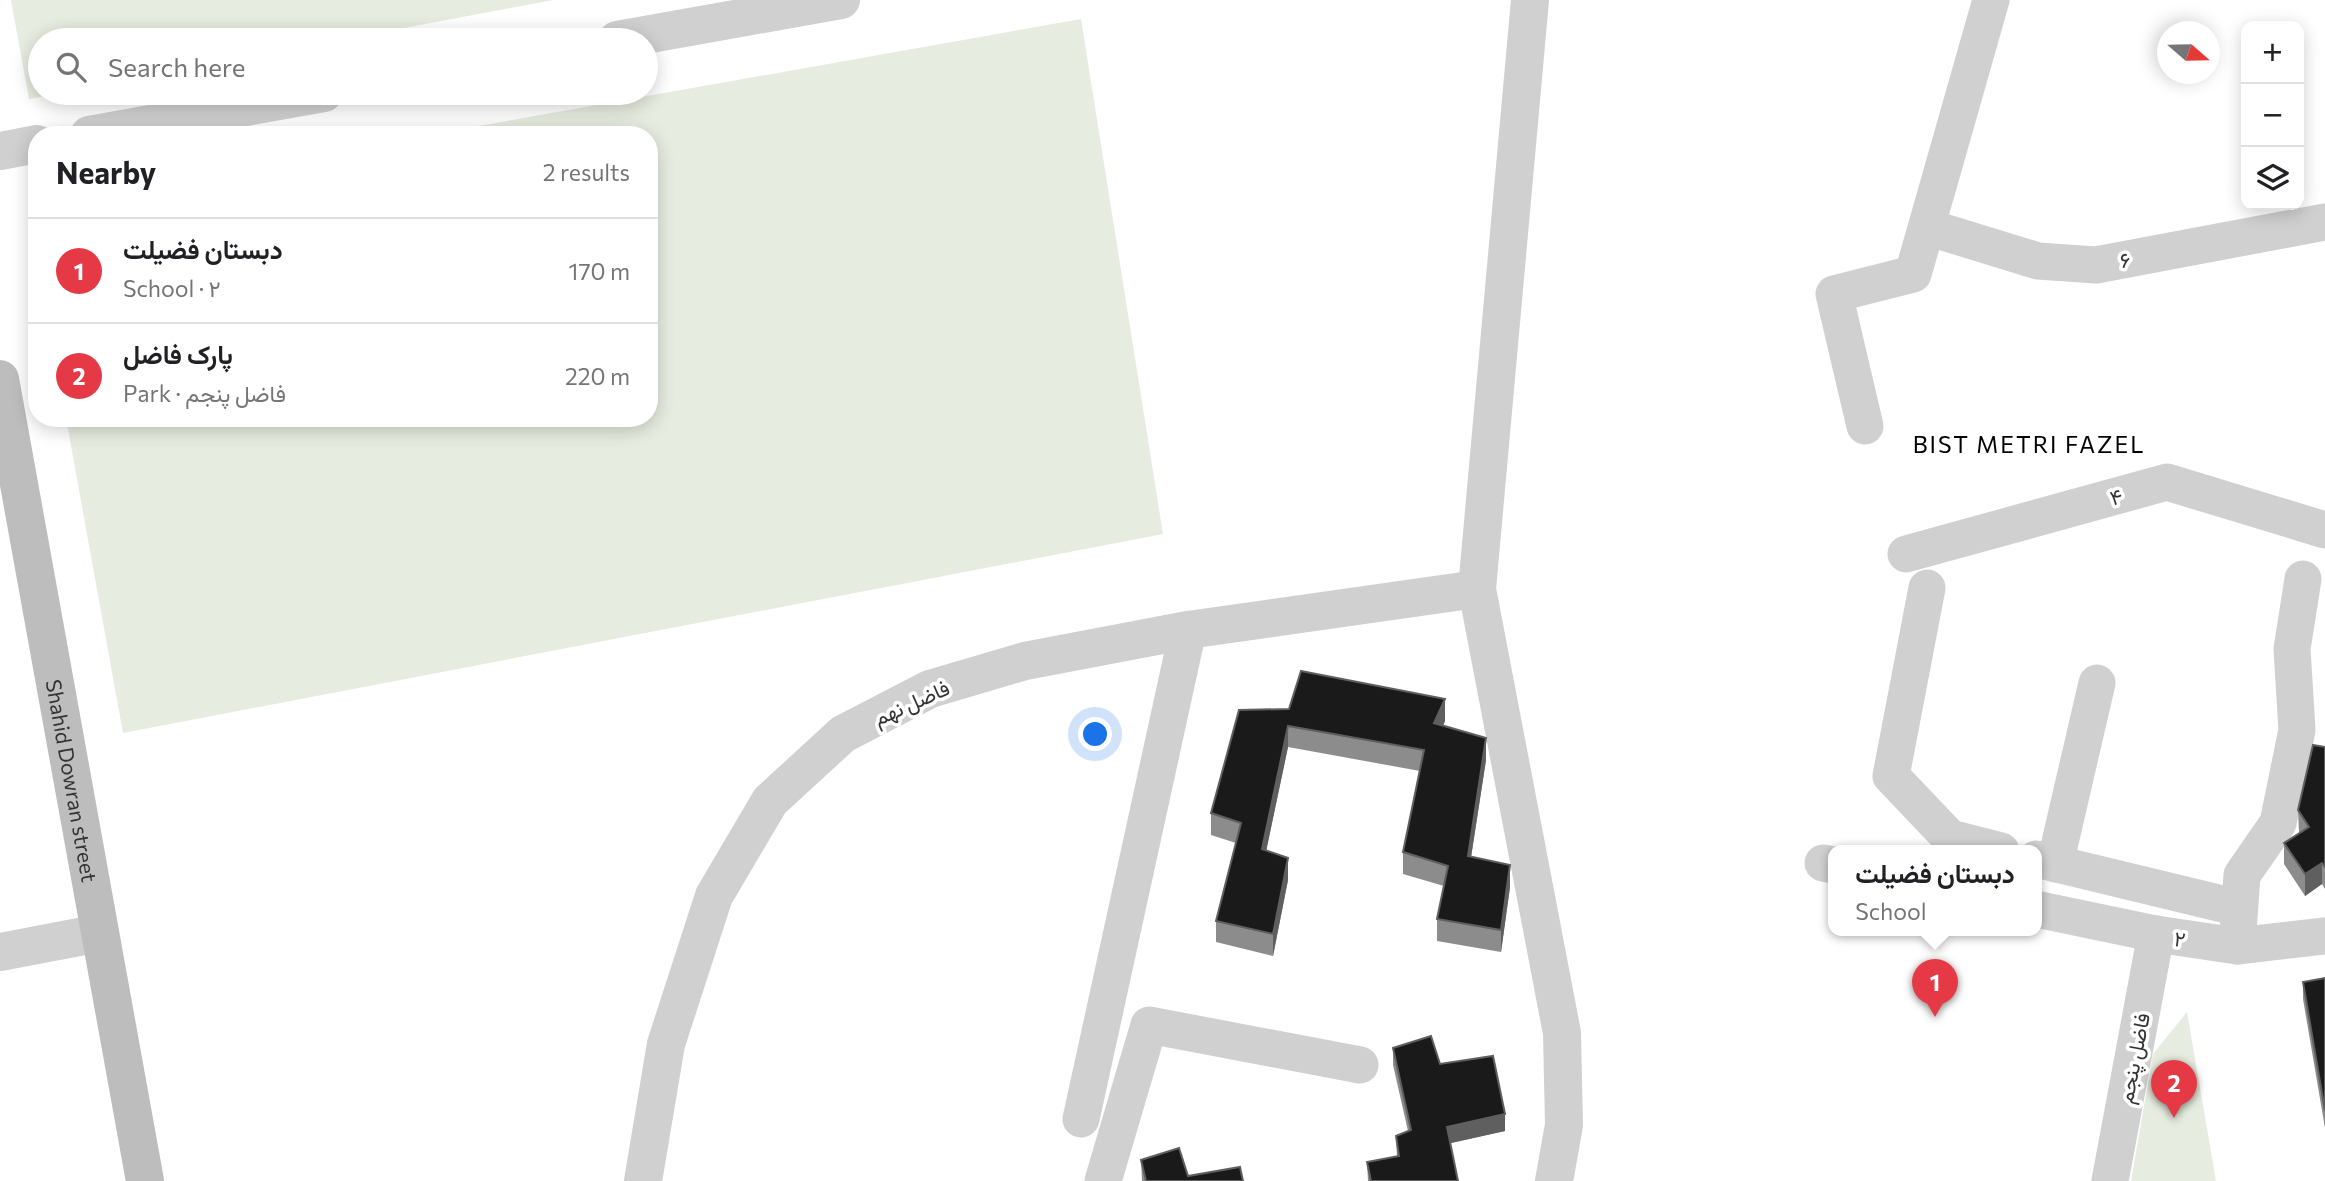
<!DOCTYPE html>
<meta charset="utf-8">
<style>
:root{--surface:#fff;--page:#f6f6f6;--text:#202124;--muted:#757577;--line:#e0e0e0;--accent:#e63946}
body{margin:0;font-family:Commissioner,Vazirmatn,sans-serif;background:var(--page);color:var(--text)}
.controls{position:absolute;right:21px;top:21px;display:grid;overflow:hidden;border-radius:14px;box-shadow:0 4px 18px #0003}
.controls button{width:63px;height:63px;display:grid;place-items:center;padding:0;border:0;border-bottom:2px solid var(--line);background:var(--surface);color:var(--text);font:35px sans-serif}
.compass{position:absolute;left:2157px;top:21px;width:63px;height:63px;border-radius:50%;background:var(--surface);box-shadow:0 4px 18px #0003;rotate:110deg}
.you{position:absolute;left:1096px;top:735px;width:24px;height:24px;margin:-18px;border:5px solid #fff;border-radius:50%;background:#1a73e8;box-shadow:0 0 0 10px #1a73e833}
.badge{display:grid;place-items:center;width:46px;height:46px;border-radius:50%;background:var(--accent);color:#fff;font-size:23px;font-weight:700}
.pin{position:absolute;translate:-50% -58px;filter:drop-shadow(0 2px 4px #0008)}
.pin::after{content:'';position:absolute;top:37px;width:24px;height:21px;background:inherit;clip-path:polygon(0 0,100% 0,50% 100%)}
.popup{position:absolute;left:1828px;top:845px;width:214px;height:91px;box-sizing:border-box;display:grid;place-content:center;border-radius:14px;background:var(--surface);filter:drop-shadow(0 2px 5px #0005);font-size:23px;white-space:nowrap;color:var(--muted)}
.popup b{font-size:26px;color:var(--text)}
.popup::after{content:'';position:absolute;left:50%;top:100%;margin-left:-14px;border:14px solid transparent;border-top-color:var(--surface)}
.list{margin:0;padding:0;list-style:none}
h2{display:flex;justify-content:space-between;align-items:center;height:91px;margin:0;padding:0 28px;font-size:30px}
h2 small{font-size:23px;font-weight:400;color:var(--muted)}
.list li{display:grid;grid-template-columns:46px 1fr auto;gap:21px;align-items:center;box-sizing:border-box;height:105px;padding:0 28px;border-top:2px solid var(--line)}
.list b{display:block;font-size:26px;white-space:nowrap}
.list p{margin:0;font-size:23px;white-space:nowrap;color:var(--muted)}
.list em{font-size:23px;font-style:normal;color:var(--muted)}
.icon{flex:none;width:38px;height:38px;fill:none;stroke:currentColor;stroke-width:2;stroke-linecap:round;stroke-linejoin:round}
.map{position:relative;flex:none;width:2325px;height:1181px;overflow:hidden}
.search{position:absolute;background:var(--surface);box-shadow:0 4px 18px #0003;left:28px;top:28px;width:630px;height:77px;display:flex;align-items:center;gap:18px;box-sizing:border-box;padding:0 24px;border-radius:38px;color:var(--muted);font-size:26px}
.panel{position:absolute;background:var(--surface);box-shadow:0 4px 18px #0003;left:28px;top:126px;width:630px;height:301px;border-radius:28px}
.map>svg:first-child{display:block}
.green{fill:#e6ecdf}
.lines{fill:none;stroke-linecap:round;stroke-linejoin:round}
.minor{stroke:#d0d0d0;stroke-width:37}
.tertiary{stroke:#d0d0d0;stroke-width:38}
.secondary{stroke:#bdbdbd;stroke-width:38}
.wall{fill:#8c8c8c}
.shaded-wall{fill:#5f5f5f}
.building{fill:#1a1a1a;stroke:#5f5f5f;stroke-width:2}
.labels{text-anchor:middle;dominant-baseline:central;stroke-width:7;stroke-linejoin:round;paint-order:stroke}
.street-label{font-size:21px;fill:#333;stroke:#fff}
.neighbourhood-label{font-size:23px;letter-spacing:2px;fill:#000;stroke:#fff}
</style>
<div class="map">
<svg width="2325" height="1181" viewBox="0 0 2325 1181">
<rect width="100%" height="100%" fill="#fff"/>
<g class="green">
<polygon points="11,0 553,0 341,40 40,40 40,93 64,93 29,99"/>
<polygon points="1081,19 1163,534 123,733 66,418 649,418 649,135 428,135"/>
<polygon points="2187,1012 2216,1181 2131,1181 2153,1054"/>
</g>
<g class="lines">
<g class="minor">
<polyline points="1927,227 2038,261 2096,265 2325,222"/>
<polyline points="1865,426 1834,294 1913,274 1991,0"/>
<polyline points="1906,554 2167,482 2325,530"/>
<polyline points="1927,588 1891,776 1950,838 2001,851"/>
<polyline points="2036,859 2239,908"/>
<polyline points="1823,863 1834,865"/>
<polyline points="2055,864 2097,683"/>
<polyline points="2036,909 2156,934 2237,946 2325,936"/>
<polyline points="2237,946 2242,875 2278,823 2297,730 2292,649 2303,579"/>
<polyline points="1081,1119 1188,630"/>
<polyline points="1103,1181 1149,1025 1360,1065"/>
<polyline points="2110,1181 2156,934"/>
</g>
<g class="tertiary">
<polyline points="1530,0 1477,589 1562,1033 1564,1125 1554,1181"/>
<polyline points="617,40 841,0"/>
<polyline points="89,135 324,93"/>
<polyline points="0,151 37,144"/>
<polyline points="0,952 100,933"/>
<polyline points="643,1181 666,1044 714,896 770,801 843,734 930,689 1025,661 1188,630 1477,589"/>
</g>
<path class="secondary" id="s1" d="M0 379 145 1181"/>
</g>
<g class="wall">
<polygon points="1239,710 1445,721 1443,726 1486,760 1471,857 1510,887 1501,952 1437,941 1437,919 1444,886 1403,874 1403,852 1420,771 1288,747 1266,851 1288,880 1273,956 1216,942 1216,921 1236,843 1211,835 1211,813"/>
<polygon points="2325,747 2325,889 2322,884 2305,896 2284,864 2284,843 2299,833 2298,810"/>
<polygon points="2325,978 2325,1128 2303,999 2303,982"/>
<polygon points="1393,1048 1440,1064 1505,1131 1450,1143 1458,1181 1368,1181 1367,1162 1397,1156 1396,1136 1408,1131 1393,1065"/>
<polygon points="1141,1160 1188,1176 1243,1181 1142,1181"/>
</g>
<g class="shaded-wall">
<polygon points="1445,699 1445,721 1434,745 1434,723"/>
<polygon points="1288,726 1288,747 1262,871 1262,849"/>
<polygon points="1486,738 1486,760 1468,877 1468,856"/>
<polygon points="1288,858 1288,880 1273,956 1273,934"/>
<polygon points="2322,863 2322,884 2305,896 2305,874"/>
<polygon points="1510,865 1510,887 1501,952 1501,930"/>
<polygon points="1505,1114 1505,1131 1447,1144 1447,1127"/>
</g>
<g class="building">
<polygon points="1301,671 1445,699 1434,723 1486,738 1468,856 1510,865 1501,930 1437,919 1448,866 1403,852 1424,750 1288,726 1262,849 1288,858 1273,934 1216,921 1241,823 1211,813 1239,710 1289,709"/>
<polygon points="2313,745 2325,747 2325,867 2322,863 2305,874 2284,843 2309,827 2298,810"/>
<polygon points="2325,978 2325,1111 2303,982"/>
<polygon points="1431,1036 1440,1064 1493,1056 1505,1114 1447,1127 1458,1181 1371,1181 1367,1162 1399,1156 1396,1136 1411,1130 1393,1048"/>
<polygon points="1179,1148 1188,1176 1240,1167 1243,1181 1146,1181 1141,1160"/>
</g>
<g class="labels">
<g class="street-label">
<text transform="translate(2125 259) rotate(-10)">۶</text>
<text transform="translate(2116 496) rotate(-16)">۴</text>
<text transform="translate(911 702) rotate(-24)">فاضل نهم</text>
<text stroke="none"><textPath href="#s1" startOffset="408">Shahid Dowran street</textPath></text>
<text transform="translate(2180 938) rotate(8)">۲</text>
<text transform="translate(2133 1058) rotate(-79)">فاضل پنجم</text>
</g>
<g class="neighbourhood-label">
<text x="2029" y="444">BIST METRI FAZEL</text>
</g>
</g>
</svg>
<div class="controls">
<button>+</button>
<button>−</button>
<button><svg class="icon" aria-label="layers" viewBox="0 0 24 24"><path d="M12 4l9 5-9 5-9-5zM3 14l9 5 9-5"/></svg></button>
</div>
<svg class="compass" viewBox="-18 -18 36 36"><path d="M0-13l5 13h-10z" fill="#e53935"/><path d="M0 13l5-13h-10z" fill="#757577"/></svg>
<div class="you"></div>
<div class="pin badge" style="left:1935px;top:1017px">1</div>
<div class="popup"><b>دبستان فضیلت</b>School</div>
<div class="pin badge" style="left:2174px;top:1118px">2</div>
<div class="search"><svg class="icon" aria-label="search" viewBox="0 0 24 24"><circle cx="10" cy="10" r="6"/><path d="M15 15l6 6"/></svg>Search here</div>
<section class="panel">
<h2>Nearby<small>2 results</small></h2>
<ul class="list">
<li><span class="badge">1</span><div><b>دبستان فضیلت</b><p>School · ۲</p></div><em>170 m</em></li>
<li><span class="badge">2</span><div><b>پارک فاضل</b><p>Park · فاضل پنجم</p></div><em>220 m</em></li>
</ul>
</section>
</div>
